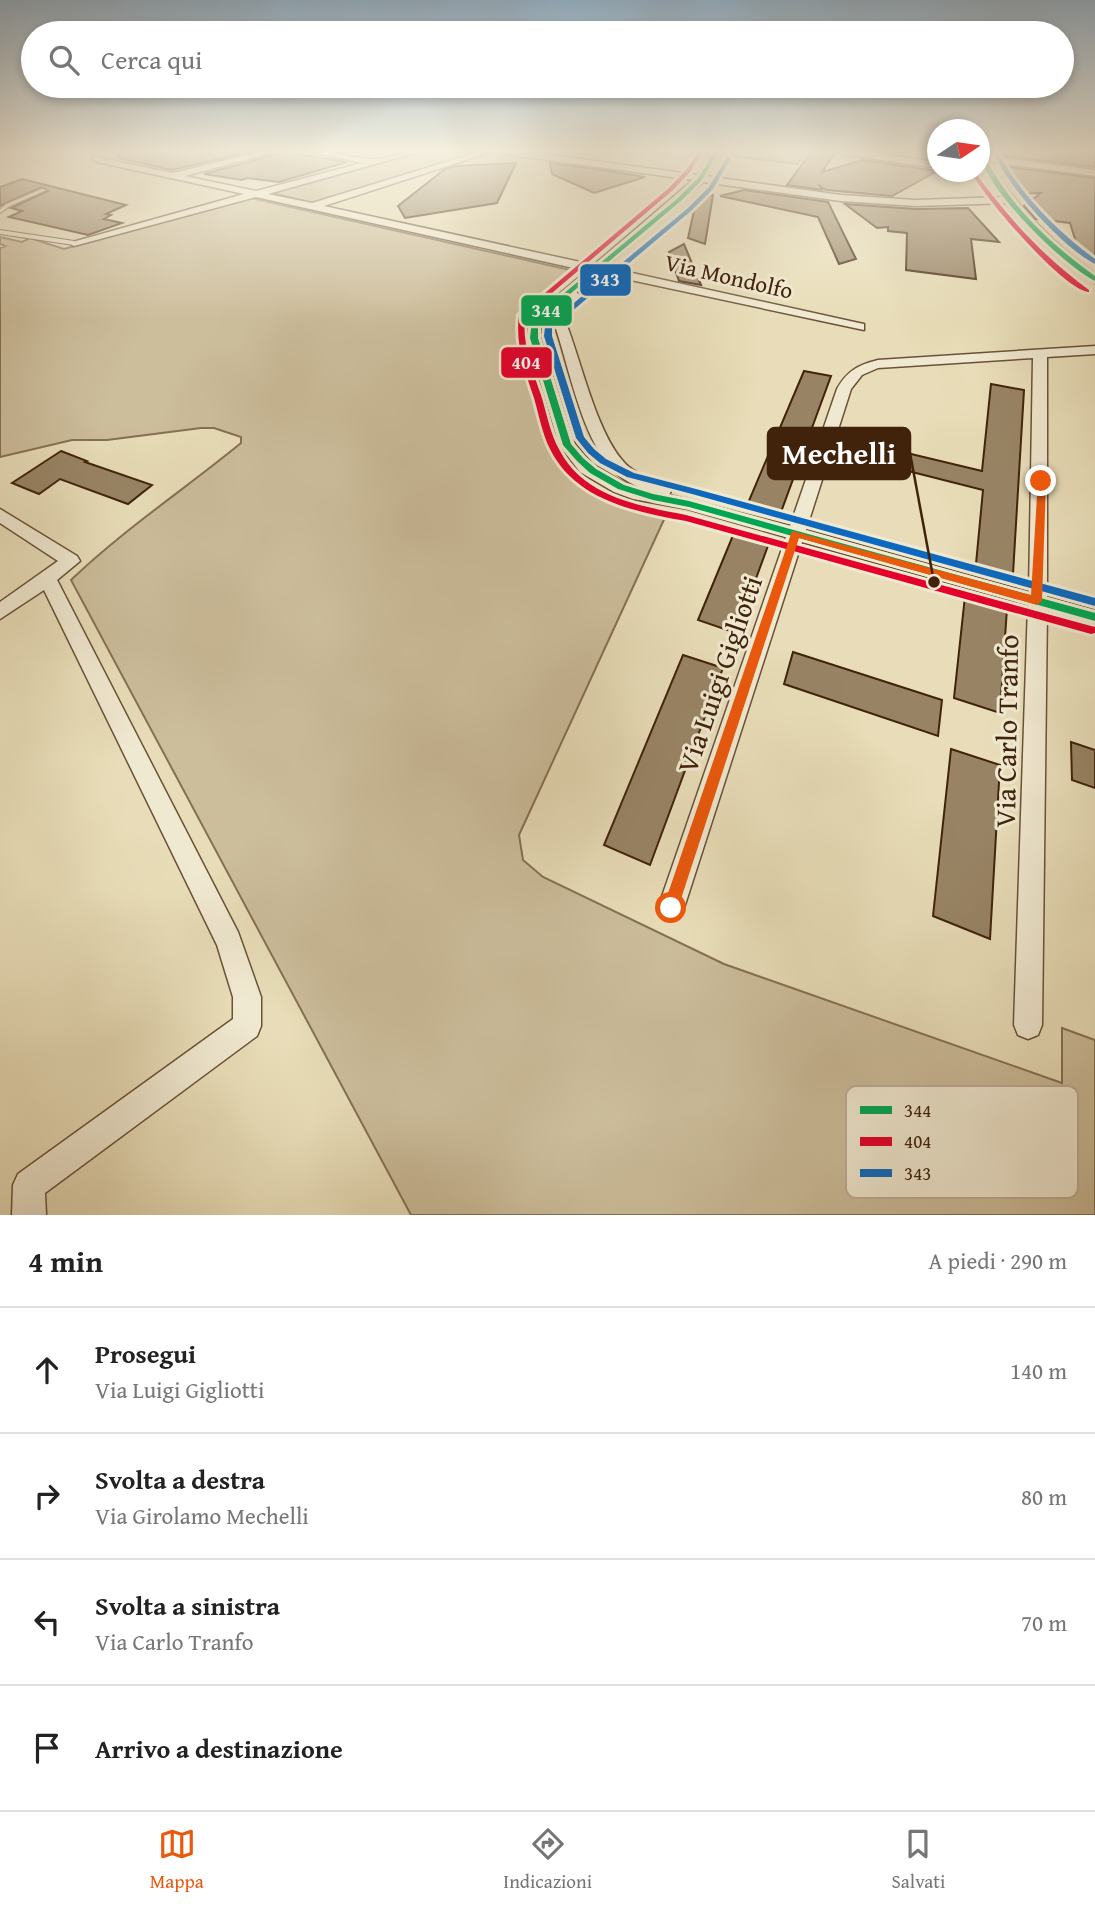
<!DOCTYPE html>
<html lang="it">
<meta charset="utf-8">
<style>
:root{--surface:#fff;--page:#f6f6f6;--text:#222;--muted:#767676;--line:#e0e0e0;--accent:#ea580c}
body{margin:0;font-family:"Gentium Book Plus",serif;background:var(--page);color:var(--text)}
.compass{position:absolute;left:927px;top:119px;width:63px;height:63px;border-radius:50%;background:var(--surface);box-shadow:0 4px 10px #0003;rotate:77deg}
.stop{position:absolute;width:21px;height:21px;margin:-16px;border:5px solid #ea580c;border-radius:50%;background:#fff}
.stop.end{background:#ea580c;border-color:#fff;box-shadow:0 2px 7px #0008}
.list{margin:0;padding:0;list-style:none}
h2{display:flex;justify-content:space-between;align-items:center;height:91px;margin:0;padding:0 28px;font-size:30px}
h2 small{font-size:23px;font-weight:400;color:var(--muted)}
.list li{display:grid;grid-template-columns:46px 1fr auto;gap:21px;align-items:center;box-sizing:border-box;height:126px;padding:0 28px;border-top:2px solid var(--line)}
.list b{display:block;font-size:26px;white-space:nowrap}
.list p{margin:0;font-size:23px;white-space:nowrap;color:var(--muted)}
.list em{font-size:23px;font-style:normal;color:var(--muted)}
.icon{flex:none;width:38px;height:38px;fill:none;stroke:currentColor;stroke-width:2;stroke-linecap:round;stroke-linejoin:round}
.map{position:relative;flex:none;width:1095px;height:1215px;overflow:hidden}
.search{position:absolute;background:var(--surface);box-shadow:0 4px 10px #0003;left:21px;right:21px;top:21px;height:77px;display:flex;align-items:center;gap:18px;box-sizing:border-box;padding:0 24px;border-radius:38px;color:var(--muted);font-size:26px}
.sheet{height:595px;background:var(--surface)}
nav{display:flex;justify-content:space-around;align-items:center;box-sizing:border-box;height:98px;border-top:2px solid var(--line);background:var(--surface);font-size:19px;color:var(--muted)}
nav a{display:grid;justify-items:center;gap:4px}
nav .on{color:var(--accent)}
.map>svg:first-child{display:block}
.green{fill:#ccbd9b;stroke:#867054;stroke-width:2}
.building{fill:#988465;stroke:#41230c;stroke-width:2}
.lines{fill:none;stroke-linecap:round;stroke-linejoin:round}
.lane-casing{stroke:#6b5237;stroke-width:2}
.street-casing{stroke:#6b5237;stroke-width:3}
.lane{fill:#f0e9d1;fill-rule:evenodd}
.street{fill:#f0e9d1;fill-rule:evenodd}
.bus-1-casing{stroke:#f0e9d1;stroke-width:6}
.bus-2-casing{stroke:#f0e9d1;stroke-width:6}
.bus-3-casing{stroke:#f0e9d1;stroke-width:6}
.bus-1{fill:#00a651;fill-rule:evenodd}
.bus-2{fill:#e4002b;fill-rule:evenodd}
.bus-3{fill:#0c69bf;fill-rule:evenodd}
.route{fill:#ea580c}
.labels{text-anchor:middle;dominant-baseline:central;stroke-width:6;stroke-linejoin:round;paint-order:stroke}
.far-street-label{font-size:23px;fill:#41230c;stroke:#f0e9d1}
.street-label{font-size:28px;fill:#41230c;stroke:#f0e9d1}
.key{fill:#f0e9d1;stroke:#bcae96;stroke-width:2}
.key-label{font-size:19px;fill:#41230c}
.leader{fill:none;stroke:#41230c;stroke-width:2.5}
.callout-dot{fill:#41230c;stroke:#f0e9d1;stroke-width:2.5}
.callout{fill:#41230c;stroke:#41230c;stroke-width:2.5}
.callout-label{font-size:30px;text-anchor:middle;font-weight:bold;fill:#fff}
.line-badge{stroke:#f0e9d1;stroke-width:2.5}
.badge-label{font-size:19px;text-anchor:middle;font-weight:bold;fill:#fff}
</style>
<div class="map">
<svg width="1095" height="1215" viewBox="0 0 1095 1215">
<rect width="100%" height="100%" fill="#e8ddb8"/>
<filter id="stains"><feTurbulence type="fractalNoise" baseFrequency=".00286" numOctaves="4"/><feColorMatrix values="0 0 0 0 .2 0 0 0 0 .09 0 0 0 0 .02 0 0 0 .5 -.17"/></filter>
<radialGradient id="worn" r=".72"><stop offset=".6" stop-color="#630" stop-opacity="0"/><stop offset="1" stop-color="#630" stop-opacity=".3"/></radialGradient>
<g class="green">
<polygon points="425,151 486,151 316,204 273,193"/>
<polygon points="735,151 804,152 798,164 732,156"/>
<path d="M251 198 579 272 533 309 522 327C535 374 547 460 590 487 610 499 645 505 667 513L519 835 523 860 543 877 724 964 1062 1083V1028L1095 1040V1215H411L71 580C123 530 185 489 241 443V437L214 428H201L107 440H72L0 457V248L5 246 0 244V237L22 242 30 238 64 249Z"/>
</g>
<g class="building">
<polygon points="119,151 254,151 172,170 118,158"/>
<polygon points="281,151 347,162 279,182 247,178 242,180 204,174 279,154"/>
<polygon points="812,151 835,153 822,172 863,160 937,171 892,196 826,190 820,186 822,190 787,185"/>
<polygon points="1003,151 1095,151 1095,167 1005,156"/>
<polygon points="516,163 497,203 405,218 398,206 445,169 455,166"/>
<polygon points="550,163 596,169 645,177 594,193 552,174"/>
<polygon points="1009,167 1095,178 1095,257 1080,255 1070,223 1036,219 1024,206 1041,193 1018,194"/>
<polygon points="22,179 126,205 106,214 111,215 104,219 122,223 88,235 9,217 22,211 11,208 48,191 41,187 0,206 0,187"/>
<polygon points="744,190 828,202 856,259 839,264 818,217 720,196"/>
<polygon points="713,195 705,244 688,238 697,197"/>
<polygon points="845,204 916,209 968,208 999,242 971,239 976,279 906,270 907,233 888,231 888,227 877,228"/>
<polygon points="684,244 701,285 679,281 669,252"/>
<polygon points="804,371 831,376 781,512 748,503"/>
<polygon points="991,384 1024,390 1013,574 976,564 983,490 857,458 861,442 982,471"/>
<polygon points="61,451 87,461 85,462 152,485 128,504 60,479 39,494 12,483"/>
<polygon points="734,533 769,543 736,633 698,620"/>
<polygon points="965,596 1007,608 1000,713 954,698"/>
<polygon points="793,652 942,700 938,736 784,684"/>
<polygon points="683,655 723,668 650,865 604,845"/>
<polygon points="1071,742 1095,750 1095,788 1072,780"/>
<polygon points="951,749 1000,765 990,939 933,916"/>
</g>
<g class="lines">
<g class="lane-casing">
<g id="lane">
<polygon points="42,189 46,190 10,206 0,213 0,209 6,204"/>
<polygon points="0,230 74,241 77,243 74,245 0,234"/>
</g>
</g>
<g class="street-casing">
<g id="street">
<path d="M264 151H278L185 176 256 191 362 163 309 151C330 151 350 158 371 159 388 160 404 150 421 151L268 194 312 203 482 151H494L324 206 594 265 693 180 504 154 500 151H521L698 175 713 151H721L706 176 841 195 916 200 1004 197 980 164 979 151H984L987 156 1095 170V176L989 162C1012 202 1056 247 1095 274V283L1063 259 1009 203 916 206 841 201 703 182 605 267 859 323 864 324V330L598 273 576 292 580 295 566 312V323C581 361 596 430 622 460 633 474 653 480 669 487L671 491 669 495 790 526 837 389C847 371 858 365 878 360L1095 346V354L1047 357V597L1095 610V624L1047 611 1042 1025 1038 1035 1028 1039 1018 1035 1014 1025 1028 605 802 542 684 908 680 917 671 921 662 917 658 908 786 537 688 509 633 499 614 492 580 472 559 445 527 338 529 320 587 271 256 197 74 246 69 243 244 194 97 162 92 159 94 157 173 173ZM556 309 554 323C569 366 581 436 612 469 622 480 636 486 650 492L626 484 592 464 575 444 541 338V321ZM1033 358 1029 592 806 530 851 389 862 375 878 368Z"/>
<polygon points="837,151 857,151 937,162 937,168 841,154"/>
<polygon points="0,509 77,556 80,561 57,580 238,932 261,997 261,1026 257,1036 45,1193 46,1215 12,1215 13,1185 18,1174 233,1019 233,997 217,945 44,590 0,619 0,602 58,561 0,523"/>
</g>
</g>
<use href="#lane" class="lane"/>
<use href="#street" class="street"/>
<g class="bus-1-casing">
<g id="bus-1">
<polygon points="715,151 719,151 702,180 682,200 538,321 538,338 571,444 583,458 596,469 624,485 653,494 689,501 1095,613 1095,621 689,507 653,500 618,489 590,473 577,461 563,445 530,338 532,320 678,198 698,178"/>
<path d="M979 151H982C1007 203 1049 243 1095 276V281C1063 265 983 187 979 151Z"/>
</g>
</g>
<g class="bus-2-casing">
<g id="bus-2">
<path d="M699 151H703L691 171 673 190 525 316C522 344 532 369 541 395 547 414 550 434 560 451 584 497 640 506 686 515L1091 626 1095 627V633L1091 634 686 521C635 512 575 500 550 449 542 433 539 415 534 398 525 371 515 344 519 315L669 188 687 169Z"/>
<path d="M971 172H975C1007 217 1044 257 1089 290V292C1063 290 984 197 971 172Z"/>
</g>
</g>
<g class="bus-3-casing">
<g id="bus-3">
<path d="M993 151H997C1020 194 1056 230 1095 259V264C1061 246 1007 186 993 151Z"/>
<polygon points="727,157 731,158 713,189 692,210 552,328 552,336 584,437 594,449 606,459 634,473 696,489 1095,598 1095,606 692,494 627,477 600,463 588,453 576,438 544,336 545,327 688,208 709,187"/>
</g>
</g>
<use href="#bus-1" class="bus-1"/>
<use href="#bus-2" class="bus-2"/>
<use href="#bus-3" class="bus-3"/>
</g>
<linearGradient id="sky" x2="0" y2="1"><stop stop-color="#91abbe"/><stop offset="0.47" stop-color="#f5f0df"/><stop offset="1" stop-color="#f5f0df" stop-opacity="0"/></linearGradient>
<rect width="1095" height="321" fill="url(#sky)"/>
<polygon class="route" points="1038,479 1046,481 1042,601 1037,605 799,538 678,908 676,913 671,915 665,913 663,908 792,531 1031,595"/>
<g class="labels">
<g class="far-street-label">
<text transform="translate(729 276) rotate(13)">Via Mondolfo</text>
</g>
<g class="street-label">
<text transform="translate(719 674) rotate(-71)">Via Luigi Gigliotti</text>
<text transform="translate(1006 731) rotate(-89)">Via Carlo Tranfo</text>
</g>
</g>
<rect x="846" y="1086" width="232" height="112" rx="10" class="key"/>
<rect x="860" y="1106" width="32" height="8" fill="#00a651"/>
<rect x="860" y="1137" width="32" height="9" fill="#e4002b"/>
<rect x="860" y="1169" width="32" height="8" fill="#0c69bf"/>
<g class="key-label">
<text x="904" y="1117">344</text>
<text x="904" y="1148">404</text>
<text x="904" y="1180">343</text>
</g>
<path class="leader" d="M934 582L910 453"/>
<circle class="callout-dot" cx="934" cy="582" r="7"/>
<rect class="callout" x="768" y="428" width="142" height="51" rx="7"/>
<g class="callout-label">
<text x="839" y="464">Mechelli</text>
</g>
<g class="line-badge">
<rect x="579" y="263" width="53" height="34" rx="7" fill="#0c69bf"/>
<rect x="520" y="294" width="53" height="33" rx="7" fill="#00a651"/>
<rect x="500" y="346" width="53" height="33" rx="7" fill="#e4002b"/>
</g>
<g class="badge-label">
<text x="605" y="286">343</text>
<text x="546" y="317">344</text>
<text x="526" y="369">404</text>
</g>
<rect width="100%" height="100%" filter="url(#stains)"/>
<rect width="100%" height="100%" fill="url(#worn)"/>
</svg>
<svg class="compass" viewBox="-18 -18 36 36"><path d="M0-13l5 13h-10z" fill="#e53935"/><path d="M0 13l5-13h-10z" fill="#767676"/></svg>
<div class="stop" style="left:671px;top:908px"></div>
<div class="stop end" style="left:1041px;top:481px"></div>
<div class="search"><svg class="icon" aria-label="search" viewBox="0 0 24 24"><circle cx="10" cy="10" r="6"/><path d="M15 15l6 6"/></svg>Cerca qui</div>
</div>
<section class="sheet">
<h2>4 min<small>A piedi · 290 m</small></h2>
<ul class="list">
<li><svg class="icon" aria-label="ahead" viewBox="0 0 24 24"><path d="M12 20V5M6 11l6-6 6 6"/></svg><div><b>Prosegui</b><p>Via Luigi Gigliotti</p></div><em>140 m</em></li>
<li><svg class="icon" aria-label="right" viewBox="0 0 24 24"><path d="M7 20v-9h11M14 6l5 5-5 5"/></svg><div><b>Svolta a destra</b><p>Via Girolamo Mechelli</p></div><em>80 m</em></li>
<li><svg class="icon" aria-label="left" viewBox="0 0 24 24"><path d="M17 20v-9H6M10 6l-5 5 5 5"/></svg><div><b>Svolta a sinistra</b><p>Via Carlo Tranfo</p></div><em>70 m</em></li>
<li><svg class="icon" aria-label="arrive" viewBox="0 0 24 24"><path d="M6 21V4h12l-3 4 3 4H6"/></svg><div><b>Arrivo a destinazione</b></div></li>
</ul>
</section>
<nav>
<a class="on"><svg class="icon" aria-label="map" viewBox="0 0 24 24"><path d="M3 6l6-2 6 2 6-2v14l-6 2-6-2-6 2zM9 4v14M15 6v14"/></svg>Mappa</a>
<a><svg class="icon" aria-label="directions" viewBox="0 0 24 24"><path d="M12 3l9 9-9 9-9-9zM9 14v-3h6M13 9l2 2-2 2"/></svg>Indicazioni</a>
<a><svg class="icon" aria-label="saved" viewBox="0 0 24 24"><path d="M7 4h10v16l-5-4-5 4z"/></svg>Salvati</a>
</nav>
